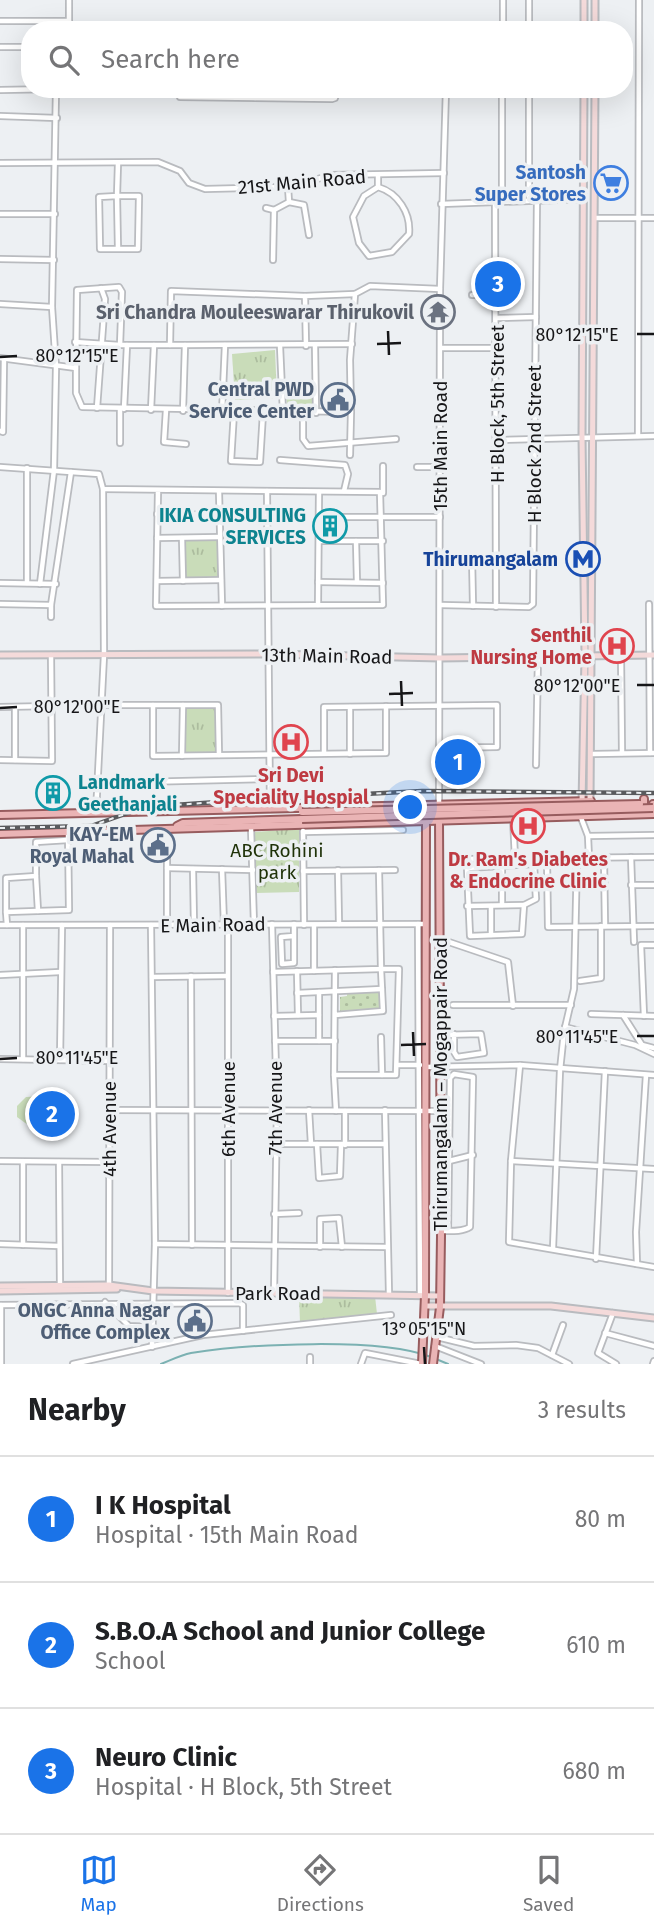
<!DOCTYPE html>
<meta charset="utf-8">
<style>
:root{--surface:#fff;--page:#f6f6f6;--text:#202124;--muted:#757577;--line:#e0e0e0;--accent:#1a73e8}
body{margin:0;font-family:"Fira Sans",sans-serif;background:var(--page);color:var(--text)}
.you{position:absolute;left:411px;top:808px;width:24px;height:24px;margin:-18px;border:5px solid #fff;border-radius:50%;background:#1a73e8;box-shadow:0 0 0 10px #1a73e833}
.badge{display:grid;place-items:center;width:46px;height:46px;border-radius:50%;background:var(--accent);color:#fff;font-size:23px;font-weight:700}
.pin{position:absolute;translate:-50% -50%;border:4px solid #fff;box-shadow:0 2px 7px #0006}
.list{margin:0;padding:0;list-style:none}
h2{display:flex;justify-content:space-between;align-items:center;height:91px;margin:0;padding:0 28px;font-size:30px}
h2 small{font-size:23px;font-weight:400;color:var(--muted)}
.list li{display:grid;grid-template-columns:46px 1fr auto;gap:21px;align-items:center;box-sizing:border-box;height:126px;padding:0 28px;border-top:2px solid var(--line)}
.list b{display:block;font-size:26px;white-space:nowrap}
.list p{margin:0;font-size:23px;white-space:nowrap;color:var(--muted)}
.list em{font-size:23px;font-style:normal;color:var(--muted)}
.icon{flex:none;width:38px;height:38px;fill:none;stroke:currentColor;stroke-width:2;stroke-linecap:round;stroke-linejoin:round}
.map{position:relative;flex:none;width:654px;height:1364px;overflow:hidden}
.search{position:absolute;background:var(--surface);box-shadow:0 7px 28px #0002;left:21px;right:21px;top:21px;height:77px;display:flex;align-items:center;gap:18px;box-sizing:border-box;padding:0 24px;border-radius:28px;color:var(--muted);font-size:26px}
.sheet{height:469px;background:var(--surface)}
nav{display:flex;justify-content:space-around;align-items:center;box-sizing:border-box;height:98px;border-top:2px solid var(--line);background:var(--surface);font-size:19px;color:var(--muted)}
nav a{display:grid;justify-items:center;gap:4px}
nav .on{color:var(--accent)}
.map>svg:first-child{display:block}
.grass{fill:url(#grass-dots)}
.park{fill:url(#park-tufts)}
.pitch{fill:#c9dcb9}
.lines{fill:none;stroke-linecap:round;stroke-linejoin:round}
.stream{stroke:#7bb1b2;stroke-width:2}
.street-casing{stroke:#b9bbbf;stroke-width:8}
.secondary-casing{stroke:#b9bbbf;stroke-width:9}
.primary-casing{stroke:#975c5e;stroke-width:10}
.street{stroke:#fff;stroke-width:4.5}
.secondary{stroke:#f4dada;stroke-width:5}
.primary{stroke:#eab4b5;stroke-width:6}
.rail-casing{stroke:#595a5d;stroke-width:4.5}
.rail{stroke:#edf0f3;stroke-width:2;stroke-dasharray:5;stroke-linecap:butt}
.primary-bridge-casing{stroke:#975c5e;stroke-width:10;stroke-linecap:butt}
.primary-bridge{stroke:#eab4b5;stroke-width:6}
.ticks{fill:none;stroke:#161618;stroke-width:2.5}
.labels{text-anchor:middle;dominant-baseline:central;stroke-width:7;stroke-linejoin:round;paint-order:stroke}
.shop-label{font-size:19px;font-weight:bold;fill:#366cbe;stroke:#edf0f3;text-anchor:end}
.street-label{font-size:19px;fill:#161618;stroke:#edf0f3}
.worship-label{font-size:19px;font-weight:bold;fill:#5b616d;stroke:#edf0f3;text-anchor:end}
.service-label{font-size:19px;font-weight:bold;fill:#4e5e75;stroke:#edf0f3;text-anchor:end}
.culture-label{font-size:19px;font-weight:bold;fill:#0d838f;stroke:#edf0f3;text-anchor:end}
.transit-label{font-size:19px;font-weight:bold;fill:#164399;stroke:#edf0f3;text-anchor:end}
.health-label{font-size:19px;font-weight:bold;fill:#be3a42;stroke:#edf0f3}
.park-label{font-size:19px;fill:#1f3208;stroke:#edf0f3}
.ticks-label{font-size:18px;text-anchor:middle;fill:#161618;stroke:#edf0f3;stroke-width:7;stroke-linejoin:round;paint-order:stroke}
</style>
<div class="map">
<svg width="654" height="1364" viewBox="0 0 654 1364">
<defs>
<pattern id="grass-dots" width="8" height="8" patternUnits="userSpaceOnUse" patternTransform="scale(1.75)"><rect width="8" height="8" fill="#c9dcb9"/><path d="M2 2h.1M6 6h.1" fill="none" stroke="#acbc9e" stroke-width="1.8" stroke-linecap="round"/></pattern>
<pattern id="park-tufts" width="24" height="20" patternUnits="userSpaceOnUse" patternTransform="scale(1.75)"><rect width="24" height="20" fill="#c9dcb9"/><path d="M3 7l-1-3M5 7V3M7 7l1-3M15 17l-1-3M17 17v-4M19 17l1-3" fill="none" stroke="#acbc9e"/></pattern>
</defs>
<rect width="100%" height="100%" fill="#edf0f3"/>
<polygon class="grass" points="347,990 380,990 380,1011 340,1011 340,997 347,996"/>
<g class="park">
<polygon points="275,350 277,398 235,400 232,354"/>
<polygon points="220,537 221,580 183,581 182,538"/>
<polygon points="183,705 218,705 219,755 182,756"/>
<polygon points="299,829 299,892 256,893 254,832"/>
<polygon points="299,1295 375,1296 377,1314 300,1323"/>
</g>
<g class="pitch">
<polygon points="314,381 314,404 287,405 285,382"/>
<polygon points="63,1095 70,1099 75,1107 74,1117 67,1124 28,1125 17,1117 17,1106 26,1097"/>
</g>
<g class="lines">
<g class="stream">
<polyline points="436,1359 448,1364"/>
<path d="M161 1364C171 1360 181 1355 191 1353 249 1344 379 1337 431 1357"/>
</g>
<g class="street-casing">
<g id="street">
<polyline points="0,21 69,21"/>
<polyline points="69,26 95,25 95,30"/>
<polyline points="69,30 69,0"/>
<polyline points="503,30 503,0"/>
<polyline points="529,30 529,0"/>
<polyline points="0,47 30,47"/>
<polyline points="0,90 56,89"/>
<polyline points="180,97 332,99 335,98 336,89"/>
<polyline points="255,98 255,89"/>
<polyline points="0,116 57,118"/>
<polyline points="0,163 158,162 180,171 189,183 205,189 288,187 332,175 444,173"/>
<path d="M378 187 364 196 353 217 359 243 369 256 392 252 409 234C411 213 398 193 378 187V175"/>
<polyline points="529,200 529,89"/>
<polyline points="495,201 496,607"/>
<polyline points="502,201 502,89"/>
<polyline points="289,202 304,205 309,235"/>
<polyline points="441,204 584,199"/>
<polyline points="266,208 274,210"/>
<polyline points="0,214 55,214"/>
<polyline points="595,218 654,218"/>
<polyline points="118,249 117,196 139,196 138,249 100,249 99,197 117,196 118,163"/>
<polyline points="0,259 54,260"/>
<polyline points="273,260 274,210 289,202 288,187"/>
<polyline points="472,295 497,294"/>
<polyline points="0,304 52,307"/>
<polyline points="496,318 536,317"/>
<polyline points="75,342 120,345"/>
<polyline points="170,345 171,291 305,296"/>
<polyline points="280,346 283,413"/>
<polyline points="306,346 305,296 355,294"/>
<polyline points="315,346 316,413"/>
<polyline points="441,348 496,348"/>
<polyline points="0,358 76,368 76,393 82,407 351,412 350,360 355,294 370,286 440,289"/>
<polyline points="76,368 77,290 119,287 122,292 120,345 185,345"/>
<polyline points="97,408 105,299 101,288"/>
<polyline points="124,409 127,345"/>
<polyline points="151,410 154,345"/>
<polyline points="166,410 164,442 186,444"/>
<polyline points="183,411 185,345 352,344"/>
<polyline points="222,412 225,345"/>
<polyline points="234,412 231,461 256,462 260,462 263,413"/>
<polyline points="303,413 303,439 308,446 396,439"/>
<polyline points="0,431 3,432 4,359"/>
<polyline points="638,436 639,0"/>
<polyline points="497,440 654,436"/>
<polyline points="120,443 120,409"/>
<polyline points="350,455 351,412"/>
<polyline points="280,460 345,465 348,474 344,491"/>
<polyline points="0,467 99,474 103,489 380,492 383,605 156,606 158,491"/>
<polyline points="417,467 440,467"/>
<polyline points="267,491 270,809"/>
<polyline points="219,492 222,606"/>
<polyline points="383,493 383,466"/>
<polyline points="157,514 219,515"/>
<polyline points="320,517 440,517"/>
<polyline points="157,538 220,537"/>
<polyline points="182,538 183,581"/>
<polyline points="320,541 383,541"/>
<polyline points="356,541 357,582"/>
<polyline points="472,557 473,606"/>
<polyline points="157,581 221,580"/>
<polyline points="318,582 383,583"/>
<polyline points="0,583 56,584"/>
<polyline points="27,583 27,468"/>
<polyline points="40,584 54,470 56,367 52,307 56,90 69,89"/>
<polyline points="0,604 51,605 71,472"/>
<polyline points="649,604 650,753"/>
<polyline points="51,605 51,617"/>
<polyline points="318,605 319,492"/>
<polyline points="441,605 529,607 533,604 537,199"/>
<polyline points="621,655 622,753"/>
<polyline points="102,705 218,705 219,755"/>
<polyline points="153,705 153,756 386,753 386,706"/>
<polyline points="0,707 51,706"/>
<polyline points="15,707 15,760"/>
<polyline points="350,707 350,754"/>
<polyline points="324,753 324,707 497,705 497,747 440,748"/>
<polyline points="593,754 654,753"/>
<polyline points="182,756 183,705"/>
<polyline points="0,760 52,761 51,655"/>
<polyline points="536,765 538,657"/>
<polyline points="98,783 270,779"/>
<polyline points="439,803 440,289 446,89"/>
<polyline points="96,813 104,655 103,489"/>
<polyline points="580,815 588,836 589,858"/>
<polyline points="513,818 515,858"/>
<polyline points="251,828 254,925"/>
<polyline points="167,829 167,925"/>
<polyline points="303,831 304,925"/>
<polyline points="303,832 403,830"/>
<polyline points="588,836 654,835"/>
<polyline points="631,857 634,942"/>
<polyline points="604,858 605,926"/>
<polyline points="467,859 654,857"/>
<polyline points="547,859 548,927 654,926"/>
<polyline points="502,864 502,905"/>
<polygon points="534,864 536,899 524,905 522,934 470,936 467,868"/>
<polyline points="167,868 253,870"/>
<polyline points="193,869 194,925"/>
<polyline points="222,869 224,925"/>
<polyline points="338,870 339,924"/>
<polyline points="303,871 395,870"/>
<polyline points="36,876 38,911"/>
<polyline points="631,885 654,885"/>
<polyline points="467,906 524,905"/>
<polyline points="491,906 491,935"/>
<polyline points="6,912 6,878 36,876 36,842 68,840"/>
<polyline points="272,924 277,1108 274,1293"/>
<polyline points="294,924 294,963 282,964 281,937 294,936"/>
<polyline points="418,924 420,1295"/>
<polyline points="0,925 425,924"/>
<polyline points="7,925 6,912 69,910 68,833"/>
<polyline points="23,925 23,1059"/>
<polyline points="151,925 155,1244 152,1347"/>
<polyline points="314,925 314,971"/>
<polyline points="440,939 508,962 513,1006"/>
<polyline points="335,970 334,1075 396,1075 399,969 381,969 383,1011 335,1015"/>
<polyline points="297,971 298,1015"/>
<polyline points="273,972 381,969 379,870"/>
<polyline points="0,975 60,972"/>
<polyline points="191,976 192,1245"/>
<polyline points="152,977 227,976"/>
<polyline points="580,981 601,978 601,926"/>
<polyline points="319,992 319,1041"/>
<polyline points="297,993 382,989"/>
<polyline points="453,1005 571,1005"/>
<polyline points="591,1014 654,1016"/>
<polyline points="623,1015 642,1045 654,1048"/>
<polyline points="274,1016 319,1015"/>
<polyline points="644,1016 641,945 654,945"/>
<polyline points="565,1027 635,1045 654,1054"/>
<polyline points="440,1035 481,1034 484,1053 457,1057 454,1052 454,1034"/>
<polyline points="381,1037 382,1075"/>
<polyline points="275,1041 335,1041"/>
<polyline points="0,1059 110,1061"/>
<polyline points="60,1060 62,925"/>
<polyline points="398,1065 420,1065"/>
<polyline points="520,1065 511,1161 509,1242 654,1267"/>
<polyline points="425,1067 520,1065 654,1075"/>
<polyline points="334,1075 336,1111"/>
<polyline points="109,1110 441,1111"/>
<polyline points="309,1110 311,1144"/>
<polyline points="385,1110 389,1294"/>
<polyline points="345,1111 345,1145"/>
<polyline points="274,1144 385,1144"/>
<polyline points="317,1144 319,1178 340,1176 341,1145"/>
<polyline points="0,1161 109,1162"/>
<polyline points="511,1161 654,1169"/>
<polyline points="23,1162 23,1245"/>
<polyline points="59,1162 60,1287"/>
<polyline points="441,1163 473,1155"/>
<polyline points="274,1214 299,1213"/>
<path d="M441 1231C450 1231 463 1232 470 1227L473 1077 454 1074 450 1078 448 1231"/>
<polyline points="0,1244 59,1246"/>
<polyline points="155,1244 386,1247"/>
<polyline points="320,1247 320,1219 339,1218 342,1247"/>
<polyline points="553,1248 560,1070 564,1032 574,989 577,858"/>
<polyline points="596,1259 605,1071"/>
<polyline points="637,1264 636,1232 646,1075"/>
<polyline points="109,1287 110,925"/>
<polyline points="228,1293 228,925"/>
<polyline points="105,1302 129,1326 153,1327"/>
<polyline points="0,1305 239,1303 243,1305 243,1331"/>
<polyline points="1,1305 1,1364"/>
<polyline points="613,1313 598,1353 616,1364"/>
<polyline points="605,1333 654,1346"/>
<polyline points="437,1337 474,1346 516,1345 538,1348 569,1364"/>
<polyline points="435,1346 481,1364"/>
<polyline points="552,1355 563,1325"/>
<polyline points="73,1364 203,1335 391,1315"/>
<polyline points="310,1364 310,1357"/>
<polyline points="361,1364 365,1353 421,1364"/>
<polyline points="653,1364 654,1361"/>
</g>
</g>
<g class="secondary-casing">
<g id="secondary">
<polyline points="584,0 584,30"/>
<polyline points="595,0 595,30"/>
<polyline points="0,655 269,654 440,658 654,655"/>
<polyline points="582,803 585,656 582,437 584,89"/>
<polyline points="590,803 595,89"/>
<polyline points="0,1286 109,1285 153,1291 440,1296"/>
<polyline points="0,1291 117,1289"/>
<polyline points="425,1306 551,1306 654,1318"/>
</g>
</g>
<g class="primary-casing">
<g id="primary">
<polyline points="644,799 644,812"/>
<polyline points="653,804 654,804"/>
<polyline points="0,815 591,801"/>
<polyline points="177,826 183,823 302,819"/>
<polyline points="0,834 654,814"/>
<polyline points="422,1364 425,1295 426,820"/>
<polyline points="433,1364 440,1307 441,1236 439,819"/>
</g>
</g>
<use href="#street" class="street"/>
<use href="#secondary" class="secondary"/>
<use href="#primary" class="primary"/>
<g class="rail-casing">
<polyline id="rail" points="0,828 91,826 145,807 232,801 422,791 654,793"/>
</g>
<use href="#rail" class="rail"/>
<g class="primary-bridge-casing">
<g id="primary-bridge">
<polyline points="302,812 640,804"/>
<polyline points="302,819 653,808"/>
</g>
</g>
<use href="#primary-bridge" class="primary-bridge"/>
</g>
<path class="ticks" d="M388 331 389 355M637 334H654M377 344 401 343M0 357 17 356M401 681 402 706M637 685H654M389 694 413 693M0 708 17 707M413 1032 414 1056M637 1036H654M401 1045 426 1044M0 1059 17 1058M424 1347 425 1364"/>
<defs>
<g id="supermarket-ring" transform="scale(1.75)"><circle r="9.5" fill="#edf0f3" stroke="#3f7fe0" stroke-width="1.5"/><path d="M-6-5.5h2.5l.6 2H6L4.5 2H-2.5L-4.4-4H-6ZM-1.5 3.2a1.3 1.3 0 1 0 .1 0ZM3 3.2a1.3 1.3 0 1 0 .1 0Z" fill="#3f7fe0"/></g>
<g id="temple-ring" transform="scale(1.75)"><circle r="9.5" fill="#edf0f3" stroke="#6b7280" stroke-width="1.5"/><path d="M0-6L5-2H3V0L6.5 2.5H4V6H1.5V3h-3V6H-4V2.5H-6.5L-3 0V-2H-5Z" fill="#6b7280"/></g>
<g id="civic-ring" transform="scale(1.75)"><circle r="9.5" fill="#edf0f3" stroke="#5c6f8a" stroke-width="1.5"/><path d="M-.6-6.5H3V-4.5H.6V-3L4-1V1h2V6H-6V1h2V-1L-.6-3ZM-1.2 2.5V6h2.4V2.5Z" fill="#5c6f8a"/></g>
<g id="building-ring" transform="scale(1.75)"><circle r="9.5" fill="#edf0f3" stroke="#0f9aa8" stroke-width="1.5"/><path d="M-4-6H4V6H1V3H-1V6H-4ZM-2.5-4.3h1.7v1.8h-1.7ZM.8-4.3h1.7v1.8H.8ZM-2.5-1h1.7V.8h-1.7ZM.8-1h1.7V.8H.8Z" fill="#0f9aa8"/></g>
<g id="metro-ring" transform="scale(1.75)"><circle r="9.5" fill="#edf0f3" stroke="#1a4fb4" stroke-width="1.5"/><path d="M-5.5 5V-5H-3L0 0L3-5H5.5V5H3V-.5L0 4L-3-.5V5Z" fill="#1a4fb4"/></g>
<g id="hospital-ring" transform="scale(1.75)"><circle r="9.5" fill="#edf0f3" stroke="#e0444e" stroke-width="1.5"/><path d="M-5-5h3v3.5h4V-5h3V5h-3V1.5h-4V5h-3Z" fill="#e0444e"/></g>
</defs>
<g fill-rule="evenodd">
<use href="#supermarket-ring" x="611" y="183"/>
<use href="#temple-ring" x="438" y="312"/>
<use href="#civic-ring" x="338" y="400"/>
<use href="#building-ring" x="330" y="526"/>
<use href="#metro-ring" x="583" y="559"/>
<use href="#hospital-ring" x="617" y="646"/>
<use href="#hospital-ring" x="291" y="742"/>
<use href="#building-ring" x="53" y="793"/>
<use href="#hospital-ring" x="528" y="826"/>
<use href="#civic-ring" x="158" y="845"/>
<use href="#civic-ring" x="195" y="1321"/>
</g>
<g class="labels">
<g class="shop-label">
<text x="586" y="172">Santosh<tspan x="586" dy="22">Super Stores</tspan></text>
</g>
<g class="street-label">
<text transform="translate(302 182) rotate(-5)">21st Main Road</text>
<text transform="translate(497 404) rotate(-90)">H Block, 5th Street</text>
<text transform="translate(534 444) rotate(-90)">H Block 2nd Street</text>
<text transform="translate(440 446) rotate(-90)">15th Main Road</text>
<text transform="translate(327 656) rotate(1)">13th Main Road</text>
<text transform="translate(213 925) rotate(-1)">E Main Road</text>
<text transform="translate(440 1084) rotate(-90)">Thirumangalam – Mogappair Road</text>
<text transform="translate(275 1108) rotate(-90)">7th Avenue</text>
<text transform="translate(228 1109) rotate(-90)">6th Avenue</text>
<text transform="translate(109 1129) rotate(-90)">4th Avenue</text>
<text x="278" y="1293">Park Road</text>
</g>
<g class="worship-label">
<text x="414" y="312">Sri Chandra Mouleeswarar Thirukovil</text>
</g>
<g class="service-label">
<text x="314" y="389">Central PWD<tspan x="314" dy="22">Service Center</tspan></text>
<text x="134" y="834">KAY-EM<tspan x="134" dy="22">Royal Mahal</tspan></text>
<text x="170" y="1310">ONGC Anna Nagar<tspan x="170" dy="22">Office Complex</tspan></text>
</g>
<g class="culture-label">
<text x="306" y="515">IKIA CONSULTING<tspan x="306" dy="22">SERVICES</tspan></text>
<text x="78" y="782" text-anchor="start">Landmark<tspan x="78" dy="22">Geethanjali</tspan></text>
</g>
<g class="transit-label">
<text x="558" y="559">Thirumangalam</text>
</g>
<g class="health-label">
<text x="592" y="635" text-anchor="end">Senthil<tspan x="592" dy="22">Nursing Home</tspan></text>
<text x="291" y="775">Sri Devi<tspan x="291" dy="22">Speciality Hospial</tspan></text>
<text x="528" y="859">Dr. Ram's Diabetes<tspan x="528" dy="22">&amp; Endocrine Clinic</tspan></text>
</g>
<g class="park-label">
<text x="277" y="850">ABC Rohini<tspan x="277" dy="22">park</tspan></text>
</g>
</g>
<g class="ticks-label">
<text x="577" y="341">80°12'15"E</text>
<text x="77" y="362">80°12'15"E</text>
<text x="577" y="692">80°12'00"E</text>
<text x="77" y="713">80°12'00"E</text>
<text x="577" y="1043">80°11'45"E</text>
<text x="77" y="1064">80°11'45"E</text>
<text x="424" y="1335">13°05'15"N</text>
</g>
</svg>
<div class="you"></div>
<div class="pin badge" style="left:458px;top:762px">1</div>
<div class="pin badge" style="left:52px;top:1114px">2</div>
<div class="pin badge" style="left:498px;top:284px">3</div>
<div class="search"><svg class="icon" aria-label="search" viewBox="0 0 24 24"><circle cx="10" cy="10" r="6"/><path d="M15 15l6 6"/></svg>Search here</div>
</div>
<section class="sheet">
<h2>Nearby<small>3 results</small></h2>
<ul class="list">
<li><span class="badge">1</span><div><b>I K Hospital</b><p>Hospital · 15th Main Road</p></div><em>80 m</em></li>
<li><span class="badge">2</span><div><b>S.B.O.A School and Junior College</b><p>School</p></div><em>610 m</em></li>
<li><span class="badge">3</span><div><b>Neuro Clinic</b><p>Hospital · H Block, 5th Street</p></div><em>680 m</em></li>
</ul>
</section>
<nav>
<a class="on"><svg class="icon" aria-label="map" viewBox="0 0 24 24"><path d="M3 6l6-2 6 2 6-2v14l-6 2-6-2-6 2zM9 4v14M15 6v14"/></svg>Map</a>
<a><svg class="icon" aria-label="directions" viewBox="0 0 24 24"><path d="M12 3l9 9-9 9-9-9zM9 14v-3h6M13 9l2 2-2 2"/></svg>Directions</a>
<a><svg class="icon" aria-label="saved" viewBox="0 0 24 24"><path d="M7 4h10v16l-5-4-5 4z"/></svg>Saved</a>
</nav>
